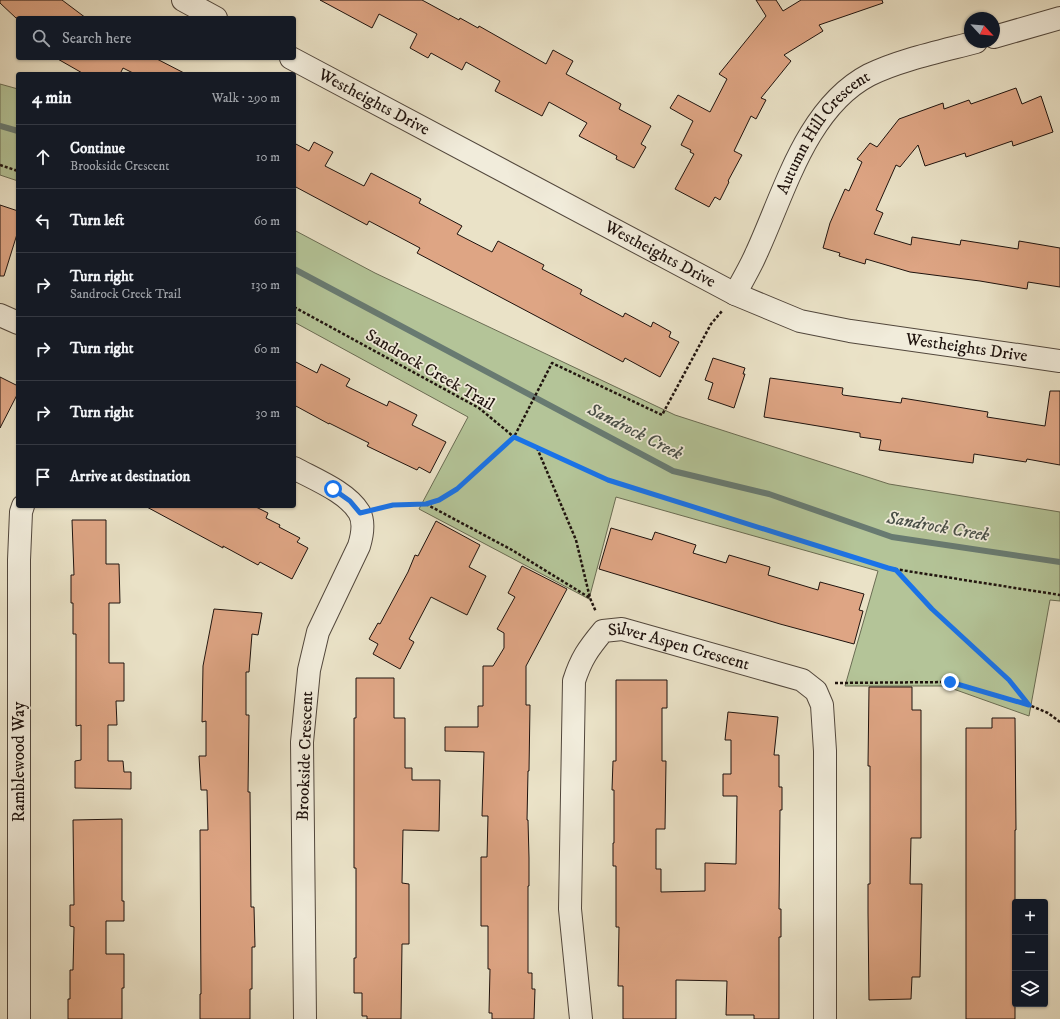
<!DOCTYPE html>
<meta charset="utf-8">
<style>
:root{--surface:#171b24;--page:#242831;--text:#f1f3f6;--muted:#9ea1a6;--line:#363941}
body{margin:0;font-family:"IM FELL DW Pica",serif;background:var(--page);color:var(--text)}
.controls{position:absolute;right:12px;bottom:12px;display:grid;overflow:hidden;border-radius:4px;box-shadow:0 1px 3px #0004}
.controls button{width:36px;height:36px;display:grid;place-items:center;padding:0;border:0;border-bottom:1px solid var(--line);background:var(--surface);color:var(--text);font:20px sans-serif}
.compass{position:absolute;left:964px;top:12px;width:36px;height:36px;border-radius:50%;background:var(--surface);box-shadow:0 1px 3px #0004;rotate:116deg}
.stop{position:absolute;width:12px;height:12px;margin:-9px;border:3px solid #1a73e8;border-radius:50%;background:#fff}
.stop.end{background:#1a73e8;border-color:#fff;box-shadow:0 1px 4px #0008}
.list{margin:0;padding:0;list-style:none}
h2{display:flex;justify-content:space-between;align-items:center;height:52px;margin:0;padding:0 16px;font-size:17px}
h2 small{font-size:13px;font-weight:400;color:var(--muted)}
.list li{display:grid;grid-template-columns:26px 1fr auto;gap:12px;align-items:center;box-sizing:border-box;height:64px;padding:0 16px;border-top:1px solid var(--line)}
.list b{display:block;font-size:15px;white-space:nowrap}
.list p{margin:0;font-size:13px;white-space:nowrap;color:var(--muted)}
.list em{font-size:13px;font-style:normal;color:var(--muted)}
.icon{flex:none;width:22px;height:22px;fill:none;stroke:currentColor;stroke-width:2;stroke-linecap:round;stroke-linejoin:round}
.map{position:relative;flex:none;width:1060px;height:1019px;overflow:hidden}
.search{position:absolute;background:var(--surface);box-shadow:0 1px 3px #0004;left:16px;top:16px;width:280px;height:44px;display:flex;align-items:center;gap:10px;box-sizing:border-box;padding:0 14px;border-radius:4px;color:var(--muted);font-size:15px}
.panel{position:absolute;background:var(--surface);box-shadow:0 1px 3px #0004;left:16px;top:72px;width:280px;height:436px;border-radius:4px}
.map>svg:first-child{display:block}
.green{fill:#b4c498;stroke:#6a6c53}
.lines{fill:none;stroke-linecap:round;stroke-linejoin:round}
.stream{stroke:#687a71;stroke-width:6}
.building{fill:#dea584;stroke:#1f130e}
.minor-casing{stroke:#52473c;stroke-width:24}
.tertiary-casing{stroke:#52473c;stroke-width:24}
.path{stroke:#1f130e;stroke-width:2.5;stroke-dasharray:3 2;stroke-linecap:butt}
.minor{stroke:#f1ecdb;stroke-width:22}
.tertiary{stroke:#f1ecdb;stroke-width:22}
.route{stroke:#1a73e8;stroke-width:5}
.labels{text-anchor:middle;dominant-baseline:central;stroke-width:3.5;stroke-linejoin:round;paint-order:stroke}
.street-label{font-size:17px;fill:#1f130e;stroke:#f1ecdb}
.water-label{font-size:18px;font-style:italic;fill:#494f48;stroke:#f1ecdb}
</style>
<div class="map">
<svg width="1060" height="1019" viewBox="0 0 1060 1019">
<rect width="100%" height="100%" fill="#eae2c7"/>
<filter id="stains"><feTurbulence type="fractalNoise" baseFrequency=".005" numOctaves="4"/><feColorMatrix values="0 0 0 0 .2 0 0 0 0 .09 0 0 0 0 .02 0 0 0 .5 -.17"/></filter>
<radialGradient id="worn" r=".72"><stop offset=".6" stop-color="#630" stop-opacity="0"/><stop offset="1" stop-color="#630" stop-opacity=".3"/></radialGradient>
<g class="green">
<polygon points="0,84 18,89 18,181 0,175"/>
<polygon points="294,230 375,273 675,415 889,484 1060,512 1060,601 1050,600 1029,716 945,686 845,686 878,571 616,497 589,599 419,509 468,417 294,322"/>
</g>
<g class="lines">
<g class="stream">
<polyline points="0,126 18,131"/>
<polyline points="294,269 673,471 769,494 892,537 1060,562"/>
</g>
</g>
<g class="building">
<polygon points="0,0 62,0 86,18 16,18 0,3"/>
<polygon points="320,0 422,0 459,20 460,18 478,28 479,26 546,64 553,50 573,61 566,74 621,104 619,109 651,126 641,144 646,147 634,168 616,159 617,156 579,136 587,123 549,102 542,116 495,91 500,81 466,62 462,70 431,53 428,58 410,48 417,34 379,14 372,28"/>
<polygon points="756,0 776,0 783,11 801,0 882,0 883,3 819,25 823,31 784,55 791,61 761,98 766,100 756,119 751,116 734,151 742,155 728,181 729,182 720,200 715,197 709,207 675,189 694,154 690,152 691,150 681,145 693,121 670,108 678,95 710,112 727,79 719,74 766,16"/>
<polygon points="56,58 155,58 186,74 135,74 123,68 120,74 84,74"/>
<polygon points="1016,88 1022,104 1041,96 1053,132 1013,146 1012,141 966,157 965,153 925,166 918,145 900,167 896,165 876,210 883,213 874,234 911,245 912,237 960,245 961,240 1018,249 1019,241 1060,248 1060,287 1028,282 1027,289 980,281 910,272 866,259 865,264 839,256 840,253 823,248 830,223 845,189 849,191 862,162 857,159 870,143 877,147 899,119 943,103 944,109 969,100 971,104"/>
<polygon points="314,142 333,152 325,166 364,186 371,173 421,199 419,203 462,226 457,234 492,252 498,241 544,265 542,269 582,290 580,294 623,317 625,313 651,327 653,322 671,332 669,337 679,342 660,377 625,358 623,362 417,253 420,248 369,221 367,225 294,186 294,143 309,151"/>
<polygon points="0,205 18,211 18,231 4,276 0,276"/>
<polygon points="713,358 745,368 743,374 745,374 734,408 708,399 713,383 705,380"/>
<polygon points="294,361 317,373 321,364 350,379 346,386 387,406 389,401 417,415 412,425 446,442 430,473 419,467 417,470 396,460 367,446 369,443 329,423 329,424 294,405"/>
<polygon points="0,377 18,386 18,393 0,428"/>
<polygon points="770,378 843,388 842,394 843,395 901,403 902,398 988,412 987,417 1045,426 1050,391 1060,391 1060,465 1027,459 1026,462 974,454 973,463 879,450 881,440 860,437 860,433 764,417"/>
<polygon points="145,506 254,506 268,513 266,518 280,525 279,527 300,538 297,542 308,548 292,579 260,562 258,565 223,546 223,548"/>
<polygon points="72,520 106,520 106,564 119,564 120,603 109,603 109,663 124,663 124,701 116,701 117,725 108,725 108,761 123,761 124,772 131,772 131,789 75,788 75,761 81,760 81,725 76,726 76,634 73,634 73,603 71,603 71,575 74,575"/>
<polygon points="436,521 480,545 469,567 486,576 467,615 431,597 409,639 414,642 400,669 373,654 378,644 369,639 378,623 380,624 408,572 415,555 418,556"/>
<polygon points="611,528 652,540 655,532 696,545 693,553 726,563 729,555 770,567 768,575 818,590 820,582 864,594 859,610 863,611 854,644 780,624 599,569"/>
<polygon points="522,566 567,589 526,666 526,705 530,705 529,771 528,771 527,820 528,820 529,858 529,886 528,886 528,973 532,973 532,989 535,989 534,1019 492,1019 492,1013 489,1013 490,969 488,969 488,926 481,926 481,857 487,857 488,816 482,816 484,752 445,751 445,727 478,727 478,706 483,706 483,666 493,666 504,648 504,633 497,629 515,597 508,593"/>
<polygon points="214,609 262,613 258,635 252,634 249,672 246,672 246,715 249,715 248,792 250,792 251,907 254,907 255,947 252,947 252,989 250,989 250,1019 200,1019 200,994 201,994 200,830 208,830 207,790 201,790 199,756 206,756 206,721 202,722 203,666"/>
<polygon points="356,678 394,678 394,718 405,718 405,768 412,768 412,780 440,780 439,831 403,830 402,883 409,884 409,944 402,944 401,1019 367,1019 367,1016 362,1016 362,993 354,993 354,958 356,958 356,868 354,868 354,718 356,718"/>
<polygon points="616,680 667,680 667,708 662,708 662,761 666,761 665,829 656,829 656,869 661,869 661,892 705,891 705,863 736,864 737,796 723,796 723,774 731,774 731,740 725,740 728,712 778,717 774,755 779,755 779,787 782,787 782,810 780,810 779,909 781,909 781,937 779,937 779,1019 754,1019 754,1015 726,1015 727,981 676,980 676,1019 623,1019 623,986 618,986 619,927 616,927 616,866 613,866 613,843 614,843 614,790 612,790 613,761 616,761"/>
<polygon points="869,687 912,687 912,710 921,710 921,838 911,838 910,884 922,884 920,977 912,977 911,999 869,1000 868,913 868,884 870,884 870,766 868,766"/>
<polygon points="992,718 1015,718 1016,830 1015,830 1015,1019 966,1019 966,728 992,728"/>
<polygon points="122,819 122,901 124,901 124,921 106,921 106,954 124,954 124,988 122,988 122,1019 68,1019 68,999 70,999 70,970 73,970 74,927 70,926 70,905 74,905 73,820"/>
</g>
<g class="lines">
<g class="minor-casing">
<g id="minor">
<polyline points="994,37 1060,18"/>
<path id="s1" d="M735 294C742 281 750 268 756 254 784 194 806 108 869 75 899 60 942 51 976 42"/>
<polyline points="0,315 18,323"/>
<path d="M294 468C314 479 347 492 359 512 365 522 362 536 359 546L318 632 309 670 302 742 305 1019"/>
<polyline points="19,1019 19,560 21,512 23,506"/>
<path id="s2" d="M581 1019 570 909 574 681C581 659 588 649 603 631L622 629 802 680 816 691 822 705 825 751V1019"/>
</g>
</g>
<g class="tertiary-casing">
<g id="tertiary">
<polyline points="183,0 216,18"/>
<path id="s3" d="M291 58 735 294 800 321 850 331 1060 361"/>
</g>
</g>
<g class="path">
<polyline points="0,165 18,171"/>
<polyline points="294,307 479,408 514,437 608,480 888,568 1060,595"/>
<polyline points="537,448 576,540 590,598 596,612"/>
<polyline points="426,504 512,550 590,598"/>
<polyline points="380,508 393,505 426,504 439,500 457,489 514,437 552,363 662,415 711,324 722,311"/>
<polyline points="896,570 932,609 1009,680 1028,704"/>
<polyline points="835,683 950,682 1029,705 1048,713 1060,722"/>
</g>
<use href="#minor" class="minor"/>
<use href="#tertiary" class="tertiary"/>
</g>
<g class="lines">
<polyline class="route" points="333,489 350,501 360,513 393,505 426,504 439,500 457,489 514,437 608,480 888,568 896,570 932,609 1009,680 1029,705 950,682"/>
</g>
<g class="labels">
<g class="street-label">
<text stroke="none"><textPath href="#s3" startOffset="94">Westheights Drive</textPath></text>
<text stroke="none"><textPath href="#s1" startOffset="186">Autumn Hill Crescent</textPath></text>
<text stroke="none"><textPath href="#s3" startOffset="418">Westheights Drive</textPath></text>
<text stroke="none"><textPath href="#s3" startOffset="742">Westheights Drive</textPath></text>
<text transform="translate(430 370) rotate(30)">Sandrock Creek Trail</text>
<text stroke="none"><textPath href="#s2" startOffset="475">Silver Aspen Crescent</textPath></text>
<text transform="translate(305 756) rotate(-88)">Brookside Crescent</text>
<text transform="translate(19 762) rotate(-90)">Ramblewood Way</text>
</g>
<g class="water-label">
<text transform="translate(635 432) rotate(27)">Sandrock Creek</text>
<text transform="translate(938 527) rotate(10)">Sandrock Creek</text>
</g>
</g>
<rect width="100%" height="100%" filter="url(#stains)"/>
<rect width="100%" height="100%" fill="url(#worn)"/>
</svg>
<div class="controls">
<button>+</button>
<button>−</button>
<button><svg class="icon" aria-label="layers" viewBox="0 0 24 24"><path d="M12 4l9 5-9 5-9-5zM3 14l9 5 9-5"/></svg></button>
</div>
<svg class="compass" viewBox="-18 -18 36 36"><path d="M0-13l5 13h-10z" fill="#e53935"/><path d="M0 13l5-13h-10z" fill="#9ea1a6"/></svg>
<div class="stop" style="left:333px;top:489px"></div>
<div class="stop end" style="left:950px;top:682px"></div>
<div class="search"><svg class="icon" aria-label="search" viewBox="0 0 24 24"><circle cx="10" cy="10" r="6"/><path d="M15 15l6 6"/></svg>Search here</div>
<section class="panel">
<h2>4 min<small>Walk · 290 m</small></h2>
<ul class="list">
<li><svg class="icon" aria-label="ahead" viewBox="0 0 24 24"><path d="M12 20V5M6 11l6-6 6 6"/></svg><div><b>Continue</b><p>Brookside Crescent</p></div><em>10 m</em></li>
<li><svg class="icon" aria-label="left" viewBox="0 0 24 24"><path d="M17 20v-9H6M10 6l-5 5 5 5"/></svg><div><b>Turn left</b></div><em>60 m</em></li>
<li><svg class="icon" aria-label="right" viewBox="0 0 24 24"><path d="M7 20v-9h11M14 6l5 5-5 5"/></svg><div><b>Turn right</b><p>Sandrock Creek Trail</p></div><em>130 m</em></li>
<li><svg class="icon" aria-label="right" viewBox="0 0 24 24"><path d="M7 20v-9h11M14 6l5 5-5 5"/></svg><div><b>Turn right</b></div><em>60 m</em></li>
<li><svg class="icon" aria-label="right" viewBox="0 0 24 24"><path d="M7 20v-9h11M14 6l5 5-5 5"/></svg><div><b>Turn right</b></div><em>30 m</em></li>
<li><svg class="icon" aria-label="arrive" viewBox="0 0 24 24"><path d="M6 21V4h12l-3 4 3 4H6"/></svg><div><b>Arrive at destination</b></div></li>
</ul>
</section>
</div>
